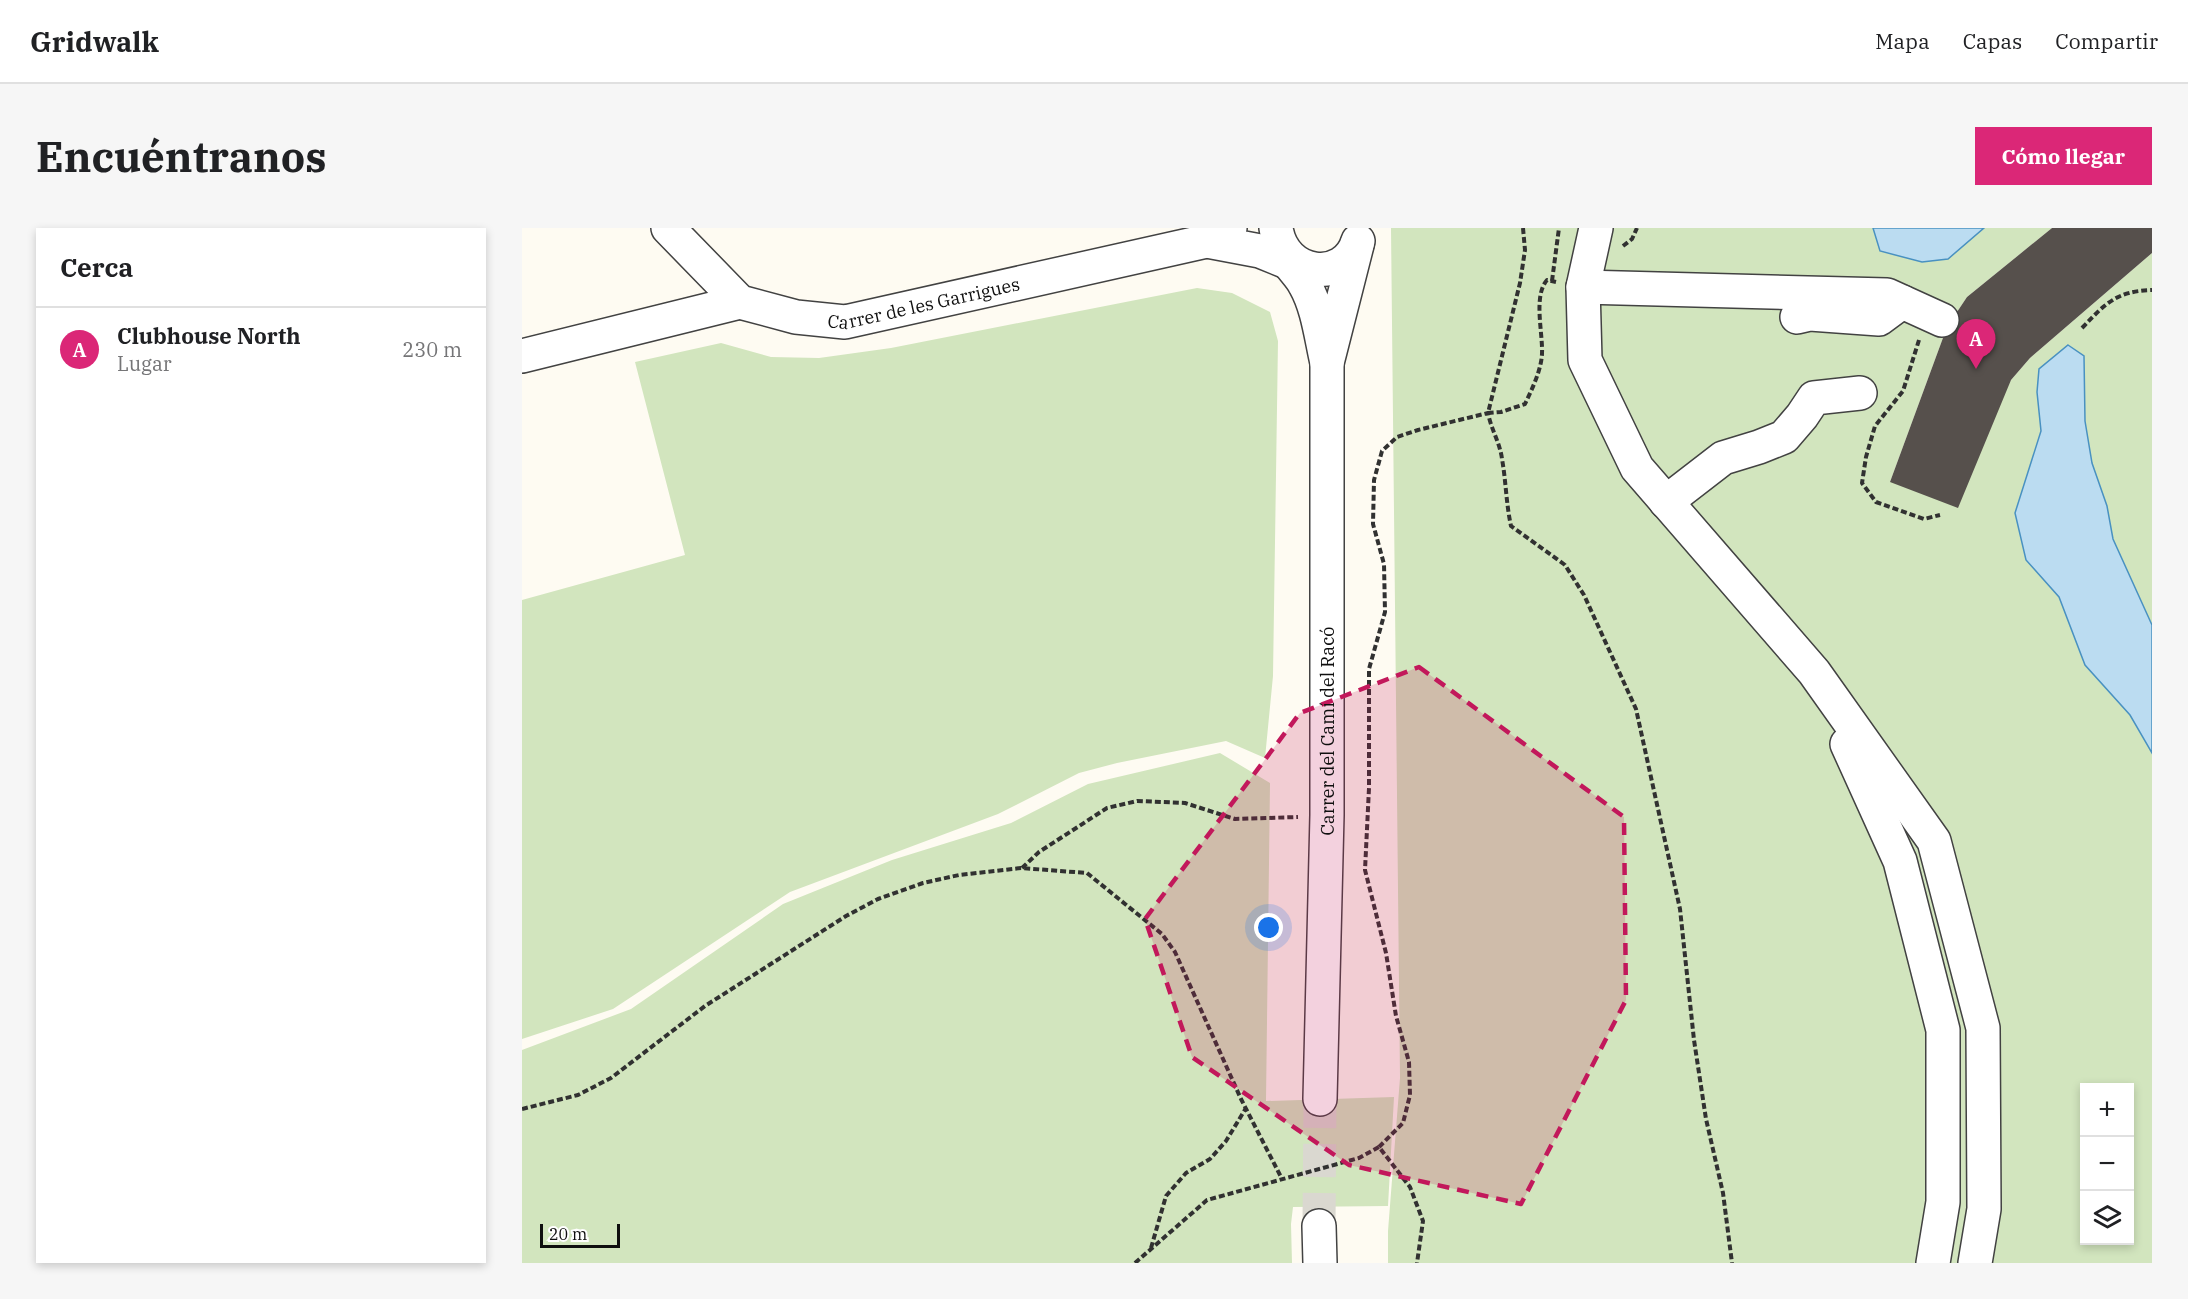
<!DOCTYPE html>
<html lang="es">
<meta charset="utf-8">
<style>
:root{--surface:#fff;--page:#f6f6f6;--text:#202124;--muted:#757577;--line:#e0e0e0;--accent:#db2777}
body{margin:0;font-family:"IBM Plex Serif",serif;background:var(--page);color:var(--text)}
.controls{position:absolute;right:18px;bottom:18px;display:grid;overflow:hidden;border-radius:0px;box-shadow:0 3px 9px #0003}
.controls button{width:54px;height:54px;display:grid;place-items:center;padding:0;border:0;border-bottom:2px solid var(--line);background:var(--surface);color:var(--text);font:30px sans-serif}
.scale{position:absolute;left:18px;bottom:15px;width:80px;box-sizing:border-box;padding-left:6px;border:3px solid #0f0f0f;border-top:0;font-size:16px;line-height:21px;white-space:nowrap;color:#0f0f0f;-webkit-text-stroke:4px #fff;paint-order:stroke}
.you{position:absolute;left:747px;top:700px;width:21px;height:21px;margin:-15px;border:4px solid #fff;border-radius:50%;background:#1a73e8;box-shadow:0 0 0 9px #1a73e833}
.badge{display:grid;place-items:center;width:39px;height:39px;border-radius:50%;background:var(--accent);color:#fff;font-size:20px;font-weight:700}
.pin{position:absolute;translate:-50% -50px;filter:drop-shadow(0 2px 3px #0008)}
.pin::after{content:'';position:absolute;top:32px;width:21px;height:18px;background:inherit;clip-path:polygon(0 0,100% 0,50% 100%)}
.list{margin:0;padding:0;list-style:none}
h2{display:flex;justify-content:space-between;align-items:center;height:78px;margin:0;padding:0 24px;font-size:26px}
h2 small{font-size:20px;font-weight:400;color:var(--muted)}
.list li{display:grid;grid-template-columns:39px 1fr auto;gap:18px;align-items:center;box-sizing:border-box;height:84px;padding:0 24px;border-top:2px solid var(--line)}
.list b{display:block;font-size:22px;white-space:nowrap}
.list p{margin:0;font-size:20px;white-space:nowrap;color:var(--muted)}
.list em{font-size:20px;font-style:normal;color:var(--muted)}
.icon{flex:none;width:33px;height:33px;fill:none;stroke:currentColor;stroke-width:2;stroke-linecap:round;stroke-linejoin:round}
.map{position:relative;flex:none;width:1630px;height:1035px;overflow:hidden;border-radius:0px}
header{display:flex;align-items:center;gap:36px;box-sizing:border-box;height:84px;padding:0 30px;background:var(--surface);border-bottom:2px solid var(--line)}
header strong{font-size:28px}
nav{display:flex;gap:33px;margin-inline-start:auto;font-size:21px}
.intro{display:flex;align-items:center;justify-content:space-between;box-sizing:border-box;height:144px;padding:0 36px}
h1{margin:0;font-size:42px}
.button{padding:15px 27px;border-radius:0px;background:var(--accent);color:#fff;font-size:21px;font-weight:700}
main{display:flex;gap:36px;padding:0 36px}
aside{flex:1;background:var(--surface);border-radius:0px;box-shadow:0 3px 9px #0003}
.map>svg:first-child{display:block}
.green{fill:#d2e5be;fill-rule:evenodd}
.water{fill:#bbdcf1;stroke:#4991c1;stroke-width:1.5}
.building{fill:#56504c}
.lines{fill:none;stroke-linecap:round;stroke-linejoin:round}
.minor-tunnel{stroke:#dad8d0;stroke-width:33;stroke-dasharray:33 16;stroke-linecap:butt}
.minor-casing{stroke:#424242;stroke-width:36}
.path{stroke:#313131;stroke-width:4;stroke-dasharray:6 3;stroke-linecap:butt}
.minor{stroke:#fff;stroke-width:33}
.marked{fill:#c2185b;fill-opacity:0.2;stroke:#c2185b;stroke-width:4.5;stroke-dasharray:12 8;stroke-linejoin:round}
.labels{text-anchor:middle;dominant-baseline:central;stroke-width:6;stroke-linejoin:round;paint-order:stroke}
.street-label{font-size:18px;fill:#0f0f0f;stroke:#fff}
</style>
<header>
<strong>Gridwalk</strong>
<nav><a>Mapa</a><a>Capas</a><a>Compartir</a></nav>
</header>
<div class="intro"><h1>Encuéntranos</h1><a class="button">Cómo llegar</a></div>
<main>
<aside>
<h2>Cerca<small></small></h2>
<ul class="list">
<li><span class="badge">A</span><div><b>Clubhouse North</b><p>Lugar</p></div><em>230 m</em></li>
</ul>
</aside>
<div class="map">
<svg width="1630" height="1035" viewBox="0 0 1630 1035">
<rect width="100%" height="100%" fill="#fefbf2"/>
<g class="green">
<path d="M869 0H1530L1445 69 1425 99 1368 254 1489 152 1508 130 1630 25V1035H866V1003L878 850ZM1562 860H1608V1012H1562Z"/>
<polygon points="675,60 710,65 748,84 756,113 751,448 743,530 704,513 595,535 557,545 476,586 268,664 91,781 0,811 0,372 163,327 113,134 199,115 249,129 297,130 369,120"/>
<polygon points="698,525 748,555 744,873 872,869 866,978 771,979 769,996 770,1035 0,1035 0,822 109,781 261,676 370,632 489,595 566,556"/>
</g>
<g class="water">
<polygon points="1351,0 1462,0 1426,31 1400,34 1358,23"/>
<polygon points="1546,117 1562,128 1563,193 1570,235 1585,278 1591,311 1630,397 1630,525 1608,487 1563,437 1537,369 1504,332 1493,285 1519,203 1515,164 1517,141"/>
</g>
<polygon class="building" points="1530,0 1630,0 1630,25 1508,130 1489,152 1436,280 1368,254 1425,99 1445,69"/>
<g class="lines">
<polyline class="minor-tunnel" points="797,998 798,871"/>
<g class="minor-casing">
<g id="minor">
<path id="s1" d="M146 0 218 74 274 89 323 94 685 13"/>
<polyline points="708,0 685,13 738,23 765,34 773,35"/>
<path d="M754 0C761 49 823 56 836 13"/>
<polyline points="1074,0 1061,59 1063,132 1115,240 1292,444 1412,613 1461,800 1462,981 1453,1035"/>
<path d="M762 25C766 38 777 45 783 57 796 80 799 109 805 135L835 17"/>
<polyline points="1061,59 1365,67 1420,92"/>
<polyline points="1275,89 1288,86 1357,91 1380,74"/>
<polyline points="0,128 218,74"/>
<polyline points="1144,274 1201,230 1237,219 1262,209 1280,188 1292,170 1338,165"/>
<polyline points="1325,516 1378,633 1421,802 1421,974 1411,1035"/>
<path id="s2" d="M798 871 805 587V135"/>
<polyline points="797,998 798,1035"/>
</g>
</g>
<g class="path">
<path d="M1001 0 1003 22 998 55 966 185 979 184 1003 176C1010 161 1019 143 1020 126 1021 105 1011 68 1025 52L1034 54"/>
<polyline points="1101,18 1110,11 1115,0"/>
<polyline points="1030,53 1037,0"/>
<path d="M1560 100C1583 76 1594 63 1630 62"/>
<polyline points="1397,112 1381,163 1353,198 1344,229 1340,255 1354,274 1402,291 1418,287"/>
<polyline points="500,640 517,624 585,580 615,573 663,575 713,591 776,589"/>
<polyline points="0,881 56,867 89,850 183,778 324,688 356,671 401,655 437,647 499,640 565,645 640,706 653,724 719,871 760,951"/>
<path d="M857 919 881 895 888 867 887 834 874 788 864 725 843 642 847 560V441L863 384 862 336 851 296 852 252 860 223 875 209 896 202 966 185C969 201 978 215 980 231 984 253 984 275 989 298L1043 337 1062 367 1114 481 1158 681 1172 812 1184 891 1201 965 1210 1035"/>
<polyline points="629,1020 644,968 664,945 688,931 704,913 724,880"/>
<polyline points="613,1035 685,972 837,930 857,919 888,959 901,993 895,1035"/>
</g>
<use href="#minor" class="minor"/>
</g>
<path class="marked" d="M897 439 1102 589 1104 772 999 976 827 937 670 829 623 691 778 485Z"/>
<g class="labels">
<g class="street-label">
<text stroke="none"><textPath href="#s1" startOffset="291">Carrer de les Garrigues</textPath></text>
<text stroke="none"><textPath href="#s2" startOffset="368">Carrer del Camí del Racó</textPath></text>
</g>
</g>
</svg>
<div class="controls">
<button>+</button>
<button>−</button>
<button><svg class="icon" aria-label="layers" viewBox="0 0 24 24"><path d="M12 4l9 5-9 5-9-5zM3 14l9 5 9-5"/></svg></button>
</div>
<div class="scale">20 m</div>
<div class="you"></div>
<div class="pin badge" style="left:1454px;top:141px">A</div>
</div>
</main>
